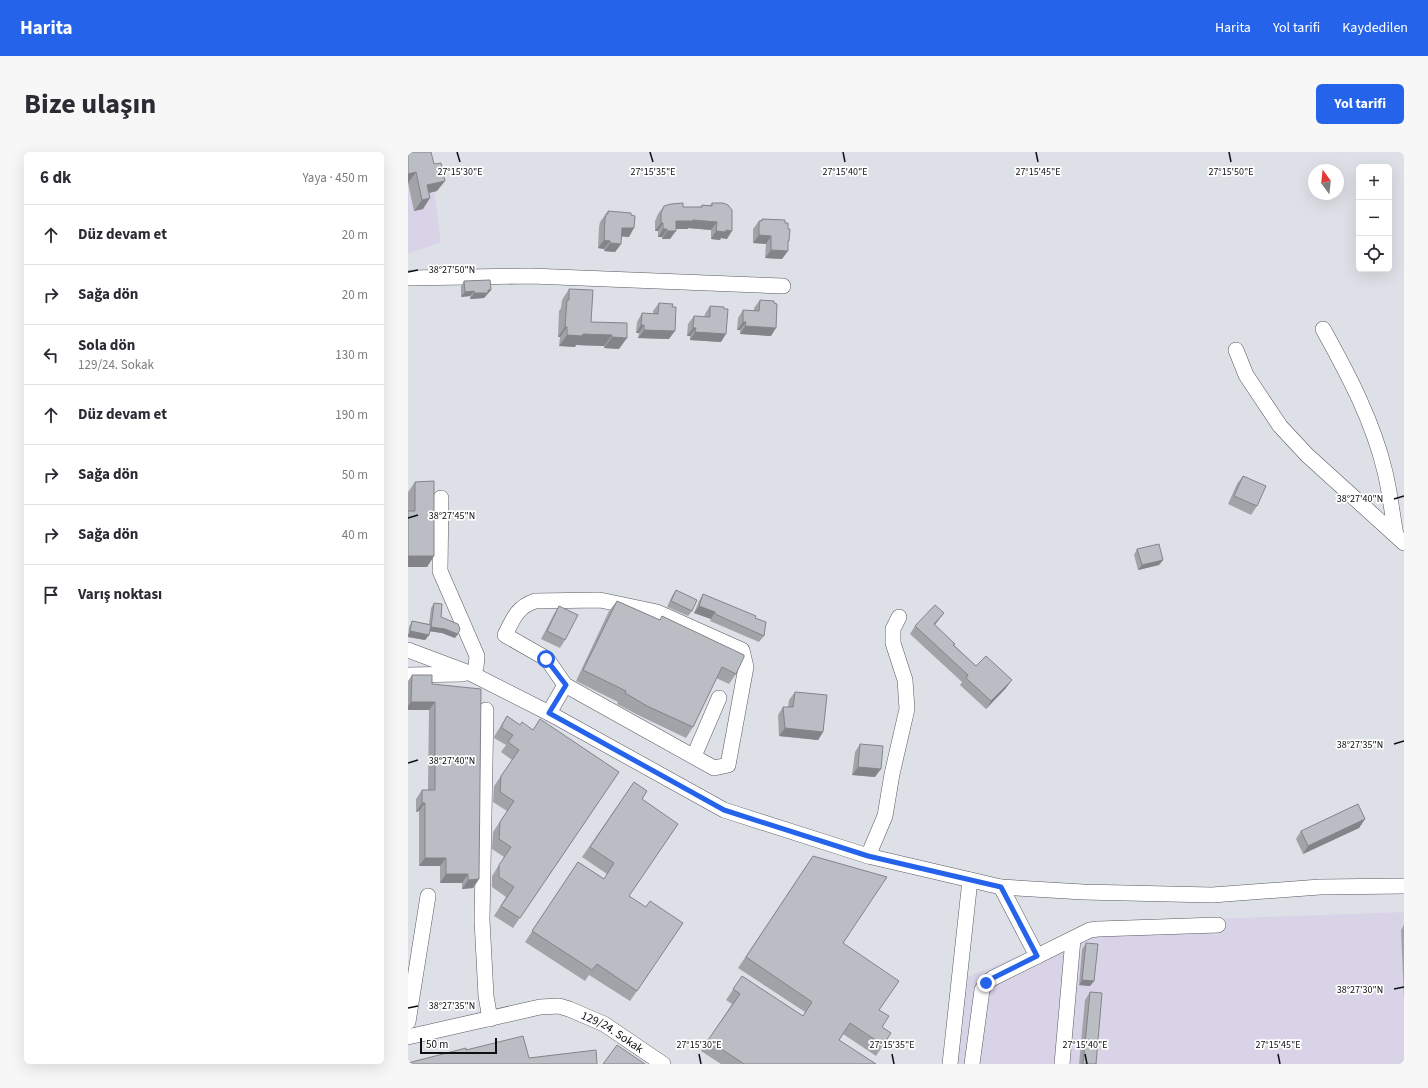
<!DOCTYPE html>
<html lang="tr">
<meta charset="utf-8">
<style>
:root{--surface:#fff;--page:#f7f7f7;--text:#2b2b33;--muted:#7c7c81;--line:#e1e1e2;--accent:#2563eb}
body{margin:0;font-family:"Source Sans 3",sans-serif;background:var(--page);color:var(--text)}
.controls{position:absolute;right:12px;top:12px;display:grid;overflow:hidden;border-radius:6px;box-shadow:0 4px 16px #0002}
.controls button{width:36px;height:36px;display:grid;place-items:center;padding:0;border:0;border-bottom:1px solid var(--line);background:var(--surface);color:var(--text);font:20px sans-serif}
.compass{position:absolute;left:900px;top:12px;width:36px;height:36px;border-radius:50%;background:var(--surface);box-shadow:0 4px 16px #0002;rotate:345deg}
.scale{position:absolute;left:12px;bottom:10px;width:77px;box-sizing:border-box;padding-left:4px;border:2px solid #0d0e11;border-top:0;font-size:11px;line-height:14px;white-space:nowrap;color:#0d0e11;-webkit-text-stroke:3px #fff;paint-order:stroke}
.stop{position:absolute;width:12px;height:12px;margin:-9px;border:3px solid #2563eb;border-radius:50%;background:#fff}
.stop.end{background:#2563eb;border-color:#fff;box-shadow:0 1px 4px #0008}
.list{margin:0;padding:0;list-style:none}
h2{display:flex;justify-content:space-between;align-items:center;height:52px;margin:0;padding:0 16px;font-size:17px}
h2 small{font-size:13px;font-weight:400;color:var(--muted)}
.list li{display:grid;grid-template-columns:26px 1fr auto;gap:12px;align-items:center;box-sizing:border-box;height:60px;padding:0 16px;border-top:1px solid var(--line)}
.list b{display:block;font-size:15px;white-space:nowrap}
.list p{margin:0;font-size:13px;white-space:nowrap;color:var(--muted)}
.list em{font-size:13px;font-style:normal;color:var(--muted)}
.icon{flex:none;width:22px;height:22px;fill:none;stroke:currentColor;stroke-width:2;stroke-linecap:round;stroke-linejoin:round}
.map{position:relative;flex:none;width:996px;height:912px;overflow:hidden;border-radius:6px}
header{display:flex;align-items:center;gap:24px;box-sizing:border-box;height:56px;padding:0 20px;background:var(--accent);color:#fff}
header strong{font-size:19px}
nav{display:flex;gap:22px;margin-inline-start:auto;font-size:14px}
.intro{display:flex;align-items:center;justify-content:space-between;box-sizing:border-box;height:96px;padding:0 24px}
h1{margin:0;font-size:28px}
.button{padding:10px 18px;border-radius:6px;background:var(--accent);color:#fff;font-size:14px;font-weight:700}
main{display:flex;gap:24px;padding:0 24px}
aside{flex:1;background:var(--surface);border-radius:6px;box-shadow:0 4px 16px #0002}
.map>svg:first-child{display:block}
.industrial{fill:#d9d3e8}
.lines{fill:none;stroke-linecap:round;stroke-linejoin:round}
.minor-casing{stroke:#57595f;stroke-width:16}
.minor{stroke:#fff;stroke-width:15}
.wall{fill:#a1a3a9}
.shaded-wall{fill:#838489}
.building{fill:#bbbdc4;stroke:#838489}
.route{stroke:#2563eb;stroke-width:5}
.ticks{fill:none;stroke:#0d0e11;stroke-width:1.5}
.labels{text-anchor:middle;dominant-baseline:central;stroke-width:3.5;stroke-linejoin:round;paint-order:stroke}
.street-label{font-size:12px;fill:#0d0e11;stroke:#fff}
.ticks-label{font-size:10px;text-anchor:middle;fill:#0d0e11;stroke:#fff;stroke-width:3.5;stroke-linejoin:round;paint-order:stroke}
</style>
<header>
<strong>Harita</strong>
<nav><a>Harita</a><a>Yol tarifi</a><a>Kaydedilen</a></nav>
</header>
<div class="intro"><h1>Bize ulaşın</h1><a class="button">Yol tarifi</a></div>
<main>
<aside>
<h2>6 dk<small>Yaya · 450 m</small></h2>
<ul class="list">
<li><svg class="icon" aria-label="ahead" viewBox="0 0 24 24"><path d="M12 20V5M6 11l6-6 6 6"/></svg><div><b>Düz devam et</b></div><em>20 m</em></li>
<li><svg class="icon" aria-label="right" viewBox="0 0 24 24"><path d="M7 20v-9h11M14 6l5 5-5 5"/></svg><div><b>Sağa dön</b></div><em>20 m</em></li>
<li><svg class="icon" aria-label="left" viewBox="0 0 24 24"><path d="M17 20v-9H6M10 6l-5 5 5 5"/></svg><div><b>Sola dön</b><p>129/24. Sokak</p></div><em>130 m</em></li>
<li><svg class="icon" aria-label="ahead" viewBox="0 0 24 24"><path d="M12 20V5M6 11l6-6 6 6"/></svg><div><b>Düz devam et</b></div><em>190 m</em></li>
<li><svg class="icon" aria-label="right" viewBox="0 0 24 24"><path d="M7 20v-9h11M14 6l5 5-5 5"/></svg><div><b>Sağa dön</b></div><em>50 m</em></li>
<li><svg class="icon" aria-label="right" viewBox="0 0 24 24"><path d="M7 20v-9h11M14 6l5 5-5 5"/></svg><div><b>Sağa dön</b></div><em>40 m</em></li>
<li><svg class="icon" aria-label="arrive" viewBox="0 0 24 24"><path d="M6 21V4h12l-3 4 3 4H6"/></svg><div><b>Varış noktası</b></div></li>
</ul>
</aside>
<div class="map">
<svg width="996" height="912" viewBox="0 0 996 912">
<rect width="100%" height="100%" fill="#dee0e7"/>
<g class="industrial">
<polygon points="0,0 21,0 33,90 0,102"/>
<polygon points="996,760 996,912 550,912 560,825 687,771"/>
</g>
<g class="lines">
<g class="minor-casing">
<g id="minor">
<polyline points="0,126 123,124 375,134"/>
<path d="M915 177C940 222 965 269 977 320 982 340 984 362 988 383"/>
<polyline points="828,198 838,223 872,274 899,303 996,391"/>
<polyline points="33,346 32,419 69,504 68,515 64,522"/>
<path d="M192 448 249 460 334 498 338 515 320 613 306 616 157 533 139 507 97 483C105 467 109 455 127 449Z"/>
<polyline points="0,498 64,522 141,561 316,658 460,704 593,735 675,740 804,743 912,735 996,734"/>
<polyline points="0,523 55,522"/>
<polyline points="78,558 74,768 78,844 82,867"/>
<polyline points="141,561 157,533"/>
<polyline points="286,604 311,546"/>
<polyline points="460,704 477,664 484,622 499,557 497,528 485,491 485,477 491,465"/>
<polyline points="593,735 629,804"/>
<polyline points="0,870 20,744"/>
<path id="s1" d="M0 885 132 855 151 854 161 857 196 872 255 912"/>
<polyline points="542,912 562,728"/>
<polyline points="564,912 574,838 578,831 585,826 682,778 690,777 810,773"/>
<polyline points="654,912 665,787"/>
</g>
</g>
<use href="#minor" class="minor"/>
</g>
<g class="wall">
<polygon points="0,0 29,39 21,41 15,57 6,59 0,31"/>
<polygon points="304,51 319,87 313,86 312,88 303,87 303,78 280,76 280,77 268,77 262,87 254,87 254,85 250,85 250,79 247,79 247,69 250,62 256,54 275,55 292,55 294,53 302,53"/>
<polygon points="200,59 221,85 213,84 213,92 207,100 196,99 196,97 190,96 191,75 192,70"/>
<polygon points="354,67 377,71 380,77 381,89 380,91 374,107 357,106 358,92 345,91 345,77 351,69 352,69"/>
<polygon points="56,129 83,138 76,146 62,147 62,144 53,145 53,134"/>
<polygon points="161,137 183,170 219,171 211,197 196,196 196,194 168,193 167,195 151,194 152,185 150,185 151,159 153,156 154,148"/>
<polygon points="352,148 363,184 332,182 332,178 329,178 330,166 335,158 346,159 346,156"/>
<polygon points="251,151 261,187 230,186 231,181 228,181 229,170 234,161 245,162 245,159"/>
<polygon points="302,154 313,190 282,188 282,184 279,184 280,172 286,164 296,165 297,162"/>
<polygon points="835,324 849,354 843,363 820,352 829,332"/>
<polygon points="7,330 26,404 19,415 0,415 0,340"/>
<polygon points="729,397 755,408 751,413 730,418 726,403"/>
<polygon points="268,438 284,459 280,464 259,455 264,444"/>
<polygon points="295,442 347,466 356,484 351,490 302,469 303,467 286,461 291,449"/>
<polygon points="209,449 252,468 254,464 328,522 321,532 308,526 285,575 278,586 232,564 209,552 210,550 168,529 201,459"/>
<polygon points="26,451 33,465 47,486 34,481 21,479 21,483 17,488 0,485 1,475 4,469 21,472 23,456"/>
<polygon points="151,454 157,488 152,496 133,487 146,462"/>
<polygon points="530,469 527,473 546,493 568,514 598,536 578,557 552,533 554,530 502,482 507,474"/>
<polygon points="4,523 24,532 71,727 65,736 54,737 54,731 32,731 32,714 11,714 11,659 8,660 8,647 14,638 20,638 21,558 0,558 0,529"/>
<polygon points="387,540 415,580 410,588 371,584 370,563 375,555 380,555 381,548"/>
<polygon points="99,564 112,573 124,578 211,620 105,776 86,764 98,745 84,735 84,724 96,705 84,697 85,680 99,659 85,650 86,634 104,608 93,600 98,593 86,586 87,583"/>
<polygon points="452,592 467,625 444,623 447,600"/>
<polygon points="226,630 234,647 221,744 229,839 222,849 181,823 177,829 117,790 170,710 196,727 199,722 174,705"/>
<polygon points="957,667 951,676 895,702 888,687 893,679"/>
<polygon points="405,704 435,791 471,858 474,875 483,881 468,904 435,882 431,888 468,912 313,912 293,899 324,852 318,848 334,824 395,864 397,860 330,816"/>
<polygon points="996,773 996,848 993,778"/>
<polygon points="678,791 686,829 682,834 671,833 674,797"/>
<polygon points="682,840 688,912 671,912 677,848"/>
</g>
<g class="shaded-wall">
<polygon points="8,20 0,31 0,22"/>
<polygon points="37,29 29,39 12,43 19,33"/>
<polygon points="22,46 15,57 6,59 14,48"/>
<polygon points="285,68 309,70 303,78 280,76 280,77 262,77 268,69"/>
<polygon points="253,71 255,71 250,79 247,79"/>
<polygon points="214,76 226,76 221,85 208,84"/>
<polygon points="255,77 259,77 254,85 250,85"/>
<polygon points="318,78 324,79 319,87 313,86 312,88 303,87 308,79"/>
<polygon points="259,79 268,79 262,87 254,87"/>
<polygon points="351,83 363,84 358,92 345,91"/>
<polygon points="196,88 202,89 196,97 190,96"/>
<polygon points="202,91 213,92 207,100 196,99"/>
<polygon points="363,98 380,99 374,107 357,106"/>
<polygon points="80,138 83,138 76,146 62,147 66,141"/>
<polygon points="66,139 62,144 53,145 57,140"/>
<polygon points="335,170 338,170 332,178 329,178"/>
<polygon points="233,173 236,173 231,181 228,181"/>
<polygon points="337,174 368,176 363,184 332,182"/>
<polygon points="157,175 159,175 152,185 150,185"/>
<polygon points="285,176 288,176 282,184 279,184"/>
<polygon points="236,178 267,179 261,187 230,186"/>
<polygon points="287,180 318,182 313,190 282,188"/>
<polygon points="175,182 204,183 196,194 168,193 167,195 151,194 159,183"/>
<polygon points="204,185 219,186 211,197 196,196"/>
<polygon points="0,404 26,404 19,415 0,415"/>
<polygon points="755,408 751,413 730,418 734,413"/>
<polygon points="291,454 307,460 303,467 286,461"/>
<polygon points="536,461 530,469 520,479 526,472"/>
<polygon points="23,475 37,477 50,482 47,486 34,481 20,479"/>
<polygon points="2,479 21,483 17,488 0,485 0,483"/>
<polygon points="604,528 598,536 578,557 583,549"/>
<polygon points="3,550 27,550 21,558 0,558 0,554"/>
<polygon points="377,576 415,580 410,588 371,584"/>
<polygon points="450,615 473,617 467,625 444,623"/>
<polygon points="14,651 17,651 11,659 8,660"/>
<polygon points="957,667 951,676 895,702 900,694"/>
<polygon points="17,706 38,706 32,714 11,714"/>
<polygon points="38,722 60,722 54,731 32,731"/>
<polygon points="71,727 65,736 54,737 60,728"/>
<polygon points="674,828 686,829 682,834 671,833"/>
</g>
<g class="building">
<polygon points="0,0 23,0 26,12 33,11 37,29 19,33 22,46 14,48 8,20 0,22"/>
<polygon points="275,51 275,55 294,55 294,53 304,54 304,51 315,51 320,53 324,58 324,79 318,78 318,80 308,79 309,70 285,68 285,69 268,69 268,79 259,79 259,77 255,77 255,71 253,71 253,61 256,54 263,52"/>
<polygon points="200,59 223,61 223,63 227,64 226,76 214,76 213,92 202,91 202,89 196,88 197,67 198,62 200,62"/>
<polygon points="354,67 377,68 377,71 380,71 380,77 382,77 381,89 380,89 380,99 363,98 363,84 351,83 351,69 354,69"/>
<polygon points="82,128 83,138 80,138 80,141 66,141 66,139 57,140 56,129"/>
<polygon points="161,137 185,138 183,170 219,171 219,186 204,185 204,183 175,182 174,184 159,183 159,175 157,175 159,148 161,148"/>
<polygon points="352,148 366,149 366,151 369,152 368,176 337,174 338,170 335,170 335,158 351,159"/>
<polygon points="251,151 265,152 264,155 268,155 267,179 236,178 236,173 233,173 234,161 250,162"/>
<polygon points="302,154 316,155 316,157 320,157 318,182 287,180 288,176 285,176 286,164 302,165"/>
<polygon points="835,324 858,334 849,354 826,344"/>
<polygon points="26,329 26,404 0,404 0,359 7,359 7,330"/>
<polygon points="751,392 755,408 734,413 729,397"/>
<polygon points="268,438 289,448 284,459 263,449"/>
<polygon points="295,442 348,464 347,466 358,470 356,484 307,462 307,460 291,454"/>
<polygon points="209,449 252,468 254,464 336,503 336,505 328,522 314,515 285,575 239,554 217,541 218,539 175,518"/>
<polygon points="26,451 34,452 33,465 50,472 52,477 50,482 37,477 23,475"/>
<polygon points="527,453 536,461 526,472 547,492 545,493 568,514 578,504 604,528 583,549 558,526 560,523 507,474"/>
<polygon points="151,454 170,463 157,488 139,479"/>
<polygon points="4,469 23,473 21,483 2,479"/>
<polygon points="4,523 24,523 24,532 73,537 71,727 60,728 60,722 38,722 38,706 17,706 17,651 14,651 14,638 27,638 27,550 3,550"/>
<polygon points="387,540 419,543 415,580 377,576 375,555 385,555"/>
<polygon points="99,564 112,573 114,570 125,578 132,567 211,620 112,766 93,754 106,735 91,725 91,713 103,695 91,687 92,670 106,649 92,640 93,624 111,598 100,590 105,583 94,576 94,573"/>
<polygon points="452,592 475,594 473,617 450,615"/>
<polygon points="226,630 239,639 234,647 270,672 221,744 238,755 242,749 275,771 229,839 189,812 184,818 124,779 170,710 196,727 206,711 182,695"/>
<polygon points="950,652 957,667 900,694 893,679"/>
<polygon points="405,704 479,725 435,791 491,829 471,858 481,864 474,875 483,881 475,893 442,871 431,888 468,912 336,912 300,888 332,842 325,837 334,824 395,864 404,850 338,805"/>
<polygon points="678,791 690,792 686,829 674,828"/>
<polygon points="682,840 694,841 688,912 675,912"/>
<polygon points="115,884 121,906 188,898 189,912 0,912 0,911 58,896 58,898"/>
<polygon points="209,893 237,912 195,912"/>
</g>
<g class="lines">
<polyline class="route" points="138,507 158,533 141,561 316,658 460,704 593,735 629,804 585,826 578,831"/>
</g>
<path class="ticks" d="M49 0 52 10M242 0 245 10M435 0 437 10M628 0 630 10M821 0 823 10M0 120 10 118M986 347 996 344M0 366 10 363M986 592 996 589M0 611 10 608M986 837 996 835M0 856 10 854M291 902 293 912M484 902 486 912M677 902 679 912M870 902 872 912"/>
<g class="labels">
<g class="street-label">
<text stroke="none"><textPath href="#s1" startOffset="214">129/24. Sokak</textPath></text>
</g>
</g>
<g class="ticks-label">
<text x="52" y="23">27°15'30"E</text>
<text x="245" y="23">27°15'35"E</text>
<text x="437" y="23">27°15'40"E</text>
<text x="630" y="23">27°15'45"E</text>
<text x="823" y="23">27°15'50"E</text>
<text x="44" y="121">38°27'50"N</text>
<text x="952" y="350">38°27'40"N</text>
<text x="44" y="367">38°27'45"N</text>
<text x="952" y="596">38°27'35"N</text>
<text x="44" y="612">38°27'40"N</text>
<text x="952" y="841">38°27'30"N</text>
<text x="44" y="857">38°27'35"N</text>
<text x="291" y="896">27°15'30"E</text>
<text x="484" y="896">27°15'35"E</text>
<text x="677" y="896">27°15'40"E</text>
<text x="870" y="896">27°15'45"E</text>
</g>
</svg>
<div class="controls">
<button>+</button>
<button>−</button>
<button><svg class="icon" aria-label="locate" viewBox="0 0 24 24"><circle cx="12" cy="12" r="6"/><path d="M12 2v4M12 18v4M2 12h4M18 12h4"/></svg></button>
</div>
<svg class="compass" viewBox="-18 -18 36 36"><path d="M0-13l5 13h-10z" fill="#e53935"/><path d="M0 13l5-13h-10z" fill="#7c7c81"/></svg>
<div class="scale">50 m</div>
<div class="stop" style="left:138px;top:507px"></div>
<div class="stop end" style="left:578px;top:831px"></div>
</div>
</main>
